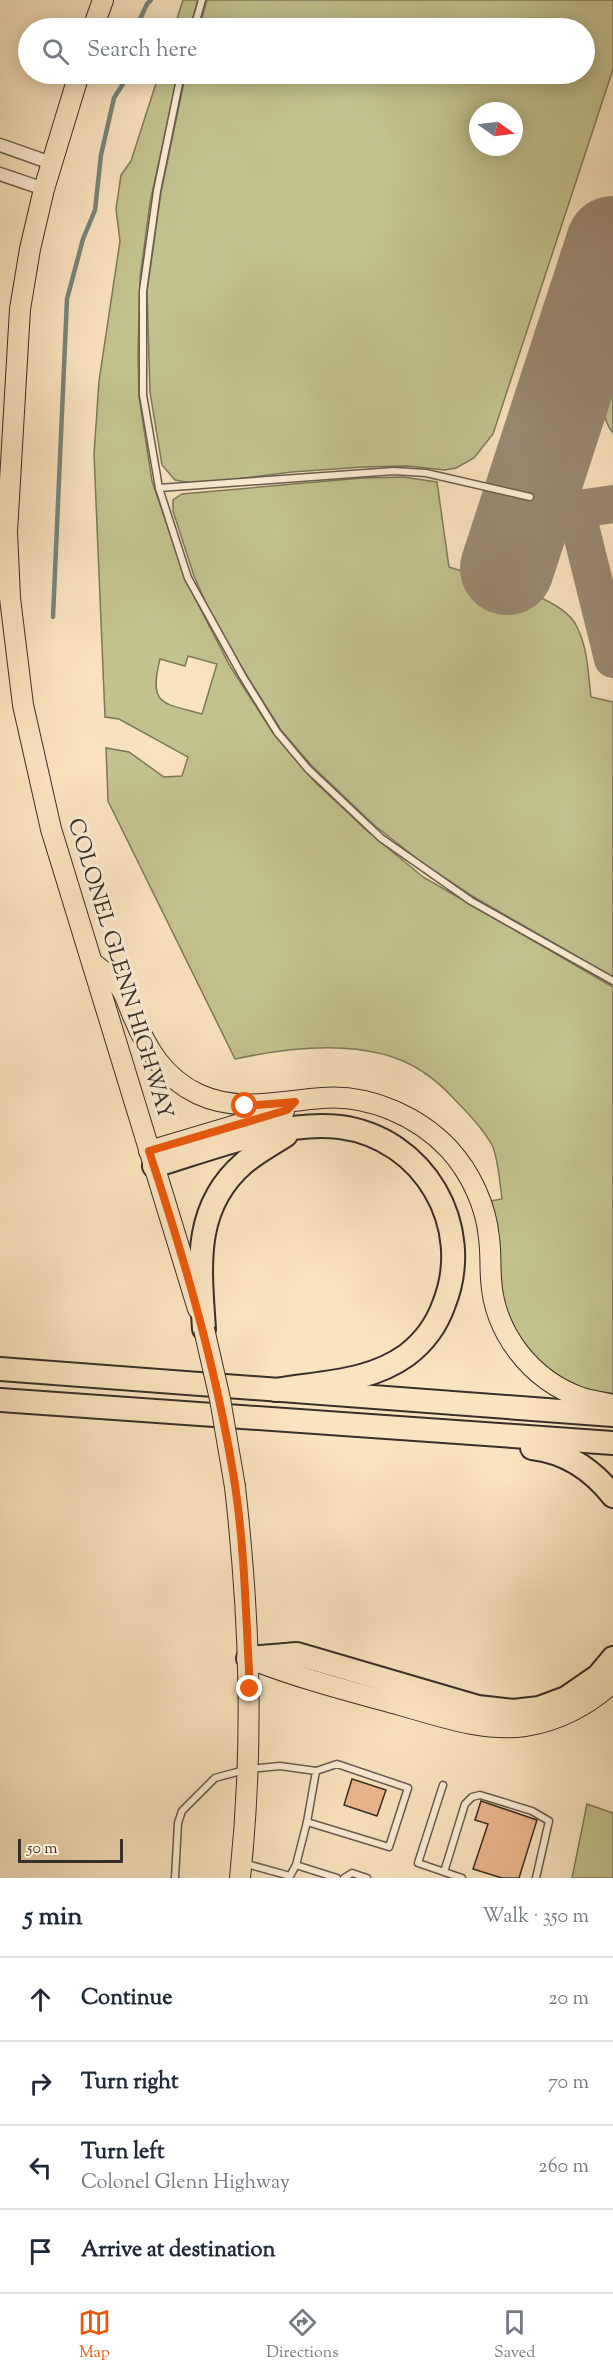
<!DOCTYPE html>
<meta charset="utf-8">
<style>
:root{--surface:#fff;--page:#f2f2f3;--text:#1f2937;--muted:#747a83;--line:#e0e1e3;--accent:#ea580c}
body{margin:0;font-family:"Sorts Mill Goudy",serif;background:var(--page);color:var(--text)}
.compass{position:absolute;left:469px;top:102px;width:54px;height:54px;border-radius:50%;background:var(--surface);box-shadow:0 3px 15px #0003;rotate:104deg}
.scale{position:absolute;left:18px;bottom:15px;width:105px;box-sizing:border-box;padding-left:6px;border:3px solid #392f27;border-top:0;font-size:16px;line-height:21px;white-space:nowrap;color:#392f27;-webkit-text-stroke:4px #fcedd5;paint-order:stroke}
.stop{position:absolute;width:18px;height:18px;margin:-14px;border:4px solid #ea580c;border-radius:50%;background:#fff}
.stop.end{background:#ea580c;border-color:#fff;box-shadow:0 2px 6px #0008}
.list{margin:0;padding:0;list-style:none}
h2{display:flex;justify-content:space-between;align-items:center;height:78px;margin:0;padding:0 24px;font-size:26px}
h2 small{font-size:20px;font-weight:400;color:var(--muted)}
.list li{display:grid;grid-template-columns:39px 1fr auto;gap:18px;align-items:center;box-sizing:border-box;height:84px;padding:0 24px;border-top:2px solid var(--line)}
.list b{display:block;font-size:22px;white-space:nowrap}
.list p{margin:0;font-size:20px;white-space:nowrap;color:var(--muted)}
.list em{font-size:20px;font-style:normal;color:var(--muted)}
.icon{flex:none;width:33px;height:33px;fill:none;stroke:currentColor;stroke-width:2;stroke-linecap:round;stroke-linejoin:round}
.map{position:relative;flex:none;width:613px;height:1878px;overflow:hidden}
.search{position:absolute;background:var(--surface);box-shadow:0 3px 15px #0003;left:18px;right:18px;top:18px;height:66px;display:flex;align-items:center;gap:15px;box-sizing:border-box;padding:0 21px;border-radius:33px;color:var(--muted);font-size:22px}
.sheet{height:414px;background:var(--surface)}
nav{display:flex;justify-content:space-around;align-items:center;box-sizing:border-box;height:84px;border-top:2px solid var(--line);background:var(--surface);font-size:16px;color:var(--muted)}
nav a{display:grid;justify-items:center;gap:3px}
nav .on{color:var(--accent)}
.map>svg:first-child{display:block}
.green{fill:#c3c28f;stroke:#7e785b;stroke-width:1.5;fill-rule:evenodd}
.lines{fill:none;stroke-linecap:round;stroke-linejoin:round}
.stream{stroke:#76857a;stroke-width:4.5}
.taxiway{stroke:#9a8973;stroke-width:38}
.runway{stroke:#9a8973;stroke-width:94}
.building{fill:#edb991;stroke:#392f27;stroke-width:1.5}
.service-casing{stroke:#695c4d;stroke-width:9}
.minor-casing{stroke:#695c4d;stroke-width:15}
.primary-casing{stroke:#392f27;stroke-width:22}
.motorway-casing{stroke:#392f27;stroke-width:26}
.service{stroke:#fcedd5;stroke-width:6}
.minor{stroke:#fcedd5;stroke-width:12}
.primary{stroke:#fae3bf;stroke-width:20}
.motorway{stroke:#fae3bf;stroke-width:22}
.primary-bridge-casing{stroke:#392f27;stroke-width:22;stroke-linecap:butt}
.primary-bridge{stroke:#fae3bf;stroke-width:20}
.route{stroke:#ea580c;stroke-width:8}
.labels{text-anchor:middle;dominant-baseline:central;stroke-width:6;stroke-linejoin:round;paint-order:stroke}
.street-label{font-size:22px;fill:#392f27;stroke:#fcedd5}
</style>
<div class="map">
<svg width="613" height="1878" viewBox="0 0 613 1878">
<rect width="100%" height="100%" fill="#fae3bf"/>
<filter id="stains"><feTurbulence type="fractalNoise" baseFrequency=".00333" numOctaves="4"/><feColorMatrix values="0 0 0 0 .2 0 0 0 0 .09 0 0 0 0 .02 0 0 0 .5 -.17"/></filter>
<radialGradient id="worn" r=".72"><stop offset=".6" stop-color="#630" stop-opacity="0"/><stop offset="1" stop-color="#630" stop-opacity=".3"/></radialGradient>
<g class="green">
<polygon points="183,0 198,0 190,28 174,28"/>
<path d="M207 0H613V69L493 434 474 458 456 468 445 470 407 466 363 467 292 472 197 484 175 480 162 465 150 392 147 292 161 192 184 82 187 74H584V28H199ZM478 111H514V147H478Z"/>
<path d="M159 74H178L150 203 140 278 138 354 139 397 152 481 186 581 230 666 273 733 315 782 365 829 423 877 613 987V1393C596 1392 579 1390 564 1381 534 1365 509 1331 502 1297 495 1266 494 1232 490 1201L502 1199C500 1184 498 1157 492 1145 483 1129 470 1115 457 1102 447 1091 436 1080 423 1072 372 1037 291 1047 235 1059L108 801 106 748 129 752 164 777 182 776 188 757 119 719 105 717 94 454 99 381 120 241 116 209 121 175 131 161ZM188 656 217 664 202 714C163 703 148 706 160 659L185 666Z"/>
<path d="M613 379V433C598 414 606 400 613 379Z"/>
<path d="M403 477 437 482 449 567C482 578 561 595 576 625 588 647 588 674 591 697L613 702V977L472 896 425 865 374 825 310 764 281 730 217 628 194 576 173 511V500L182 494 362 478Z"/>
<polygon points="587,1804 613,1813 613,1878 572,1878"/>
</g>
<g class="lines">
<g class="stream">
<polyline points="136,28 147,4 151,0"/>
<polyline points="53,617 67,299 83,239 95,210 101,155 114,98 129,74"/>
</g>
<g class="taxiway">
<polyline points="576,510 613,659"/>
<polyline points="524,517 613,504"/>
</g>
<polyline class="runway" points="507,568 613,243"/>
</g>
<g class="building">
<polygon points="352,1779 386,1790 377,1816 344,1805"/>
<polygon points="481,1801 537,1820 519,1878 502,1878 473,1869 488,1824 475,1820"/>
</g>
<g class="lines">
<g class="service-casing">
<g id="service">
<polyline points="194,28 202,0"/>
<polyline points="181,74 157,191 143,291 143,395 159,488 188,578 243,677 277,732 308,769 381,838 471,901 613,981"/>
<polyline points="159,488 394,471 426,473 530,497"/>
<polyline points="443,1785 418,1863 462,1878"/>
<polyline points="243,1863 290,1876 296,1865 307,1822 389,1847 408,1788 337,1764 316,1771"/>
<polyline points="296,1865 337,1878"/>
<polyline points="444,1872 465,1804 472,1797 480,1795 532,1811 549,1821 536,1878"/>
<polyline points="175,1878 178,1823 182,1811 215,1778 248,1769 280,1766 316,1771 307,1822"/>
<polyline points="344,1878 352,1873 367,1878"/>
</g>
</g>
<g class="minor-casing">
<g id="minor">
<polyline points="0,145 51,163"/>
<polyline points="0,174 44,189"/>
</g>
</g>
<g class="primary-casing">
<g id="primary">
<polyline points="93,28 103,0"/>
<polyline points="79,74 44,189 30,249 20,309 7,532 10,598 23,705 51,829 198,1309"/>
<path d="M93 963C101 970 113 978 120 987 126 995 129 1007 133 1016 147 1049 164 1078 198 1094 239 1113 280 1101 322 1098 368 1094 418 1116 449 1149 471 1173 486 1206 489 1238 491 1252 490 1266 491 1279 494 1333 531 1380 582 1398 592 1401 603 1402 613 1405"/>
<polyline points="149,1151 284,1111"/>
<path d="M235 1487C250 1620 254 1744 240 1878"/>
<path d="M248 1658C298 1678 349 1691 400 1705 440 1716 483 1732 525 1726 558 1721 589 1705 613 1682"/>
</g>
</g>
<g class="motorway-casing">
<g id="motorway">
<path d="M154 1166C211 1149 281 1120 340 1127 424 1138 475 1226 444 1304 437 1324 424 1342 407 1355 368 1383 321 1382 276 1390"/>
<path d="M204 1329C200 1267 192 1208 244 1163 257 1152 272 1144 286 1135"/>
<polyline points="0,1369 613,1415"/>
<polyline points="0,1400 613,1443"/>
<path d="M532 1448C566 1452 592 1469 613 1496"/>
<polyline points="248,1658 297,1654 478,1707 513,1711 539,1708 566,1698 598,1676 613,1658"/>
</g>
</g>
<use href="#service" class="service"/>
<use href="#minor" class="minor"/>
<use href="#primary" class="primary"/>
<use href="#motorway" class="motorway"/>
<g class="primary-bridge-casing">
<polyline id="primary-bridge" points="204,1329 220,1399 235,1487"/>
</g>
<use href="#primary-bridge" class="primary-bridge"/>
</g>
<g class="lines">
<path class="route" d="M245 1106 295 1102 287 1110 149 1151C185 1261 217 1370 235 1485 245 1552 246 1621 250 1689"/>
</g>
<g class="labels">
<g class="street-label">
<text transform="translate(119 969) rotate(73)">COLONEL GLENN HIGHWAY</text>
</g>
</g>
<rect width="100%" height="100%" filter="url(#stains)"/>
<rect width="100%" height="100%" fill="url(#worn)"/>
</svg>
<svg class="compass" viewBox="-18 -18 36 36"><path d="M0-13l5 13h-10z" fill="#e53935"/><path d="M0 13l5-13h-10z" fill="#747a83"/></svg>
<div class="scale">50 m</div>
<div class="stop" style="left:245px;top:1106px"></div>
<div class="stop end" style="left:250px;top:1689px"></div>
<div class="search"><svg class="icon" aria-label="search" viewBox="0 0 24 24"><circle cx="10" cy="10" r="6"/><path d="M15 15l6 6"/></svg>Search here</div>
</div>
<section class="sheet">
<h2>5 min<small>Walk · 350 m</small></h2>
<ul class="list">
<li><svg class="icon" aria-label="ahead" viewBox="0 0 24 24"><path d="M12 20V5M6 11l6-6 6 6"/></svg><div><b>Continue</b></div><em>20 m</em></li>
<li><svg class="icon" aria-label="right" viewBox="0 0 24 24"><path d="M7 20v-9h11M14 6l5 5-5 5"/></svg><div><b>Turn right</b></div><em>70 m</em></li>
<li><svg class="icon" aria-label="left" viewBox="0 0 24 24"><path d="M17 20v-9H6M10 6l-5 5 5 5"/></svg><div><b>Turn left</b><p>Colonel Glenn Highway</p></div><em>260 m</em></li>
<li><svg class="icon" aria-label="arrive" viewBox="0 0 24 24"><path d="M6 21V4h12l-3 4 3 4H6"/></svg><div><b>Arrive at destination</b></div></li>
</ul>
</section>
<nav>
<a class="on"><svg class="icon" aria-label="map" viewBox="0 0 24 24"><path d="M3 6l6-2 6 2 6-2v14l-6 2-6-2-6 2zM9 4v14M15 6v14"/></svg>Map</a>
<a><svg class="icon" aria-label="directions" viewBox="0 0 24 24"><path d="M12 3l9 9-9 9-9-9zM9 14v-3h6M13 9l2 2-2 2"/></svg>Directions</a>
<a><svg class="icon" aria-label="saved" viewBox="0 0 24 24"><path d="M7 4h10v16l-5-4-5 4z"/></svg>Saved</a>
</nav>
